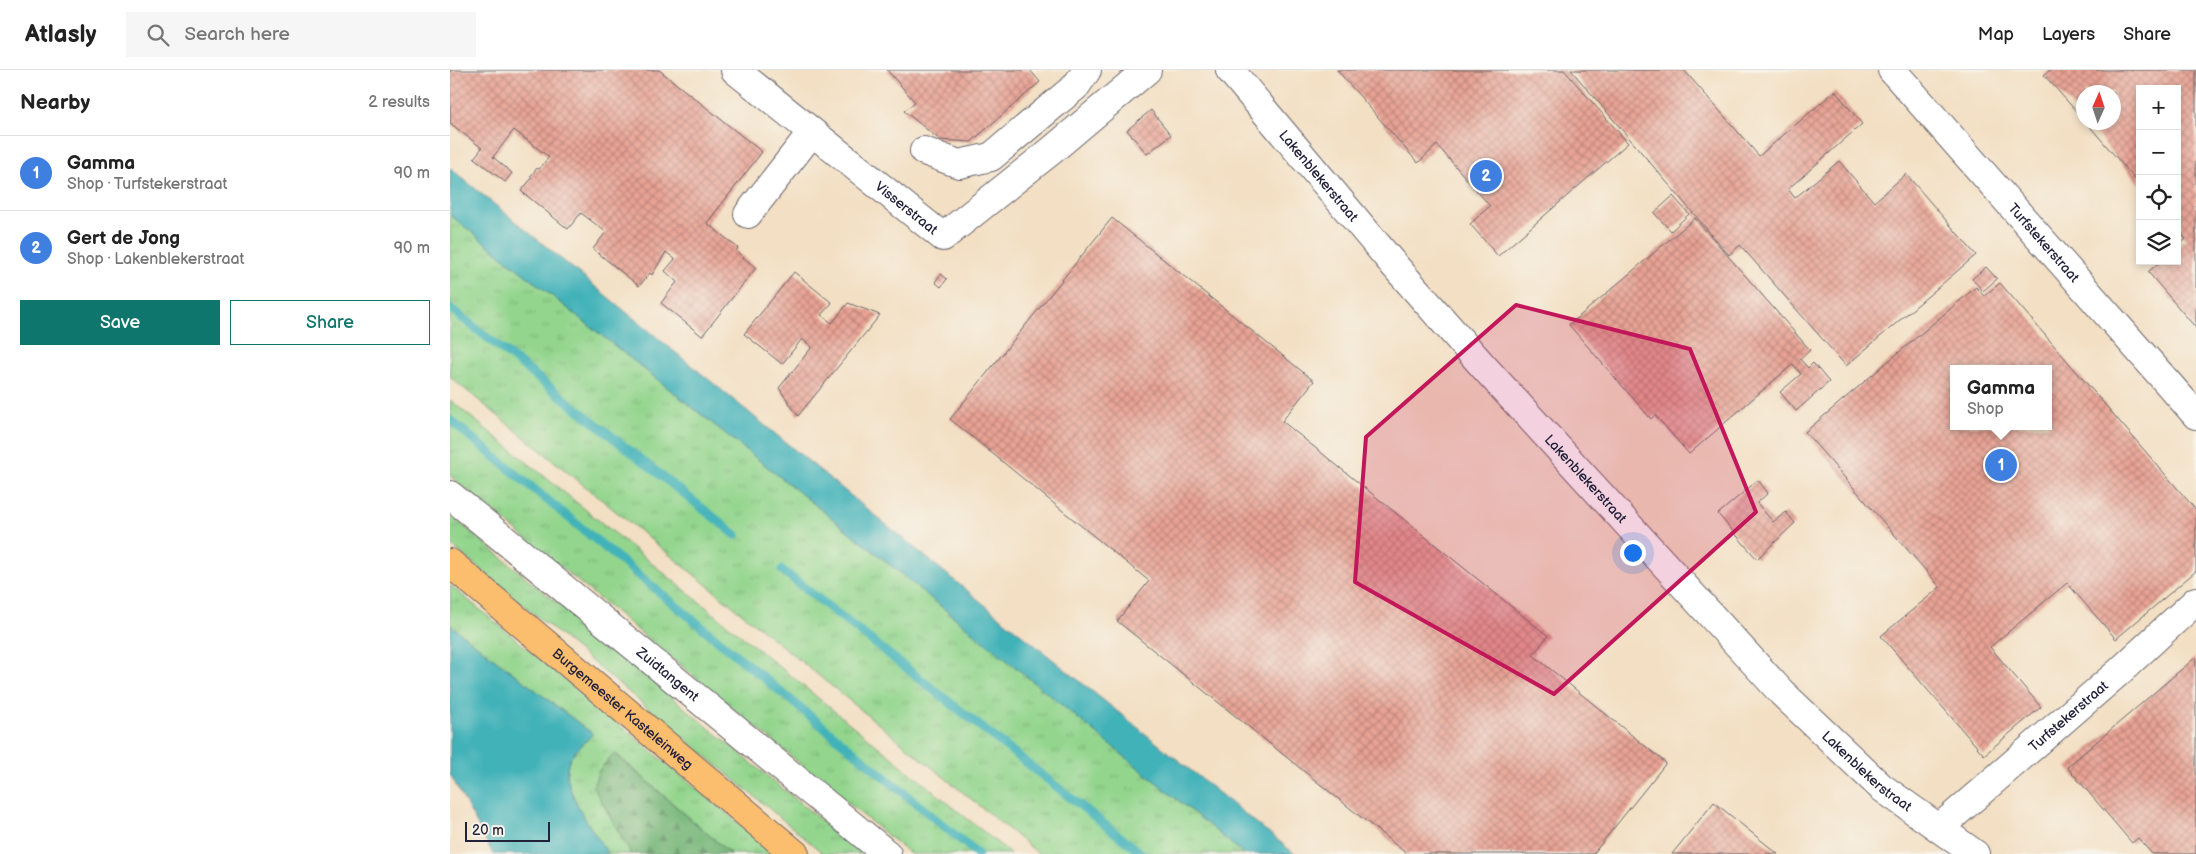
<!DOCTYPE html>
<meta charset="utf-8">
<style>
:root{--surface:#fff;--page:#f6f6f6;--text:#222;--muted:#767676;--line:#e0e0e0;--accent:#0f766e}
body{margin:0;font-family:"Balsamiq Sans",sans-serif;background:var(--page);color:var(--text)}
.controls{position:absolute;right:15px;top:15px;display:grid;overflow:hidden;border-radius:0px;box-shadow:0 2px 8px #0003}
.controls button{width:45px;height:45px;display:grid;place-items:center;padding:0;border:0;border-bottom:1px solid var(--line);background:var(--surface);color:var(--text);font:25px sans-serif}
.compass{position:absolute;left:1626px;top:15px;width:45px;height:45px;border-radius:50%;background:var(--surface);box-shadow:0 2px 8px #0003;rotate:3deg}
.scale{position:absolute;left:15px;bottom:12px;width:85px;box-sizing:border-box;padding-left:5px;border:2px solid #22223b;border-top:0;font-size:14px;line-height:18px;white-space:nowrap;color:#22223b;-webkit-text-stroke:4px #f7f3e8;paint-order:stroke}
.you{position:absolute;left:1182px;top:482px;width:18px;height:18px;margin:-12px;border:4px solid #fff;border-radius:50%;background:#1a73e8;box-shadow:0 0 0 8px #1a73e833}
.badge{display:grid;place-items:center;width:32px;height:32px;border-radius:50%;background:var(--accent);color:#fff;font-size:16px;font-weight:700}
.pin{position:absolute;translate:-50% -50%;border:2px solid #fff;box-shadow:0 1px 5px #0006}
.popup{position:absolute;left:1500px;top:295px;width:102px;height:65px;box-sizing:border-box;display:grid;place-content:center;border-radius:0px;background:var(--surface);filter:drop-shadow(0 1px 4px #0005);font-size:16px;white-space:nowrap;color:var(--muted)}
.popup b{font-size:19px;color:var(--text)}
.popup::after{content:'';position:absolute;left:50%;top:100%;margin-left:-10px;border:10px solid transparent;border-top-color:var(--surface)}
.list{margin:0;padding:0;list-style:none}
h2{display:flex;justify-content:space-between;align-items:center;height:65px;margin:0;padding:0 20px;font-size:21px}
h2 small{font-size:16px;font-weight:400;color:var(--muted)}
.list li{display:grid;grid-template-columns:32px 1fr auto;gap:15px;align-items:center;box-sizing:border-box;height:75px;padding:0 20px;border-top:1px solid var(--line)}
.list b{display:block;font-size:19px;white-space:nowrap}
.list p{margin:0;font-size:16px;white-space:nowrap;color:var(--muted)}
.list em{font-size:16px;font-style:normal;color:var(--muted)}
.actions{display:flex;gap:10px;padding:15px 20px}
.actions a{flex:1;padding:11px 0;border:1px solid var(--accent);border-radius:0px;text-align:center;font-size:18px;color:var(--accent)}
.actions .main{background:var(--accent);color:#fff}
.icon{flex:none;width:28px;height:28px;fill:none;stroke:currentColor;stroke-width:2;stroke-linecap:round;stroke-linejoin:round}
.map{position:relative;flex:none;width:1746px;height:784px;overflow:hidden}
header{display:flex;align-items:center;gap:30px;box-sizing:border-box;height:70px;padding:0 25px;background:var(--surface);border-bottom:1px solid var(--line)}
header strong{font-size:24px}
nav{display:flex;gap:28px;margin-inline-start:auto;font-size:18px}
.search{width:350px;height:45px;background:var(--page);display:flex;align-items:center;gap:12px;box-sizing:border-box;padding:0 18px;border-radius:0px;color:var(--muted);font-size:19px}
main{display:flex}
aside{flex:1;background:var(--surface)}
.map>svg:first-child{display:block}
.grass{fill:url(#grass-tufts);stroke:#5a7c64}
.forest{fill:url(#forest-firs);stroke:#4c6c5a}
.water{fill:#42b2b9;stroke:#326a7a}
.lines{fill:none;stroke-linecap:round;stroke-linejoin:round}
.stream{stroke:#42b2b9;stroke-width:9}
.building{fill:url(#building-cross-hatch);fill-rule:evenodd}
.minor-casing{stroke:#6b646b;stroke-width:30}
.major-casing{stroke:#6b646b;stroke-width:30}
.minor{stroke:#fff;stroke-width:28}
.major{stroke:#fbbd6e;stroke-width:28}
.marked{fill:#c2185b;fill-opacity:0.2;stroke:#c2185b;stroke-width:4;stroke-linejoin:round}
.labels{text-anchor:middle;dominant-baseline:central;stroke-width:4;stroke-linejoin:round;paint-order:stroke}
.street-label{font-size:14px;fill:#22223b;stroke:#f7f3e8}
</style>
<header>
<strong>Atlasly</strong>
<div class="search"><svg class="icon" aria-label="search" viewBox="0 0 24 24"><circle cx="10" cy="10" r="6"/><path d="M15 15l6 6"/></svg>Search here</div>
<nav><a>Map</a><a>Layers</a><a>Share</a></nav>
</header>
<main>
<aside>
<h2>Nearby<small>2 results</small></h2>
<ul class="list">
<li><span class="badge" style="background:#3f7fe0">1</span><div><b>Gamma</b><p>Shop · Turfstekerstraat</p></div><em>90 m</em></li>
<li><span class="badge" style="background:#3f7fe0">2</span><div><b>Gert de Jong</b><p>Shop · Lakenblekerstraat</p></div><em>90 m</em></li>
</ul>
<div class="actions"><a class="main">Save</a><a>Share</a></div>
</aside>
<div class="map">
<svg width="1746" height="784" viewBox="0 0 1746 784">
<defs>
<pattern id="grass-tufts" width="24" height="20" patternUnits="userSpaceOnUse" patternTransform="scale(1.25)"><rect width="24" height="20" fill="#93d58d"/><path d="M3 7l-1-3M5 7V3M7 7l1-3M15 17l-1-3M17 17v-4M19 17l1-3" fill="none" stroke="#7eb77b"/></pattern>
<pattern id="forest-firs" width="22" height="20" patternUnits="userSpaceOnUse" patternTransform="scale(1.25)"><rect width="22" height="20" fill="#76b678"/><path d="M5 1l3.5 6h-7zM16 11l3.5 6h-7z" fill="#609464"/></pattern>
<pattern id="building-cross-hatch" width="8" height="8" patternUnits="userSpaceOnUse" patternTransform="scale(1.25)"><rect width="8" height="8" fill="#e9a394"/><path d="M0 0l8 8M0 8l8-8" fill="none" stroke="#bc847a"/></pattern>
</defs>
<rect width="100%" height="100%" fill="#f7f3e8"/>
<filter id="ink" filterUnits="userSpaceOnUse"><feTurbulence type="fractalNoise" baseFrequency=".02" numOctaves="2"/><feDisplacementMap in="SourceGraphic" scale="10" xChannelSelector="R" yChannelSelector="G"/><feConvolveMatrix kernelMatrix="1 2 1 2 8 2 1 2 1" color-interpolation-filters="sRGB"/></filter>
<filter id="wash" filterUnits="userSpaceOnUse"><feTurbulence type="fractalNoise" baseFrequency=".0096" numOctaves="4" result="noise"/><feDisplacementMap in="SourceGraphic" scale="20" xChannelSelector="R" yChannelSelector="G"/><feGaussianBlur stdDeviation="1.12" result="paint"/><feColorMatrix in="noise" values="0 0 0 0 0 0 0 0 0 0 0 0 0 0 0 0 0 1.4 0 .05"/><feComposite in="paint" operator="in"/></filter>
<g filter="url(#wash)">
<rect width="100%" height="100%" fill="#f3dfc3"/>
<g class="grass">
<polygon points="0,145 422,480 794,784 589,784 0,307"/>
<polygon points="0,330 561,784 460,784 0,406"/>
<polygon points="0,445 412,784 374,784 0,474"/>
<path d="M0 515 326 784H281L165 683 143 716 181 784H158C145 762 104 712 121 687 127 678 136 672 143 664L0 555Z"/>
</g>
<polygon class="forest" points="164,683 281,784 181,784 143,716 149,700"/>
<g class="water">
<polygon points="0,98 515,519 845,784 794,784 422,480 0,145"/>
<path d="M0 555 143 664C136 671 127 678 121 687 104 712 145 762 158 784H43L0 704Z"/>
</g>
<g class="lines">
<g class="stream">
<polyline points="0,238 286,465"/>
<polyline points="0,350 528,784"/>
<polyline points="332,500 692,784"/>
</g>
</g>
<g id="blocks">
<g class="building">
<polygon points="0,0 209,0 312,82 257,153 288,178 286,181 306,198 252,266 211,233 227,212 215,201 225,189 216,182 202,205 200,203 189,216 143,179 156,162 131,143 118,159 71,121 82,108 80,107 87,98 89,99 99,87 64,60 43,87 62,103 55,112 24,88 32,78 0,53"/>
<polygon points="437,0 580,0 590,12 521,72 490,70 454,41 465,32"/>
<polygon points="887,0 1114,0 1178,73 1048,186 1020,154 1040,136 987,75 968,93"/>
<polygon points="1121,0 1234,0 1309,86 1385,21 1412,54 1338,119 1345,128 1389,91 1424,132 1456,104 1526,185 1396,296 1290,175 1279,185"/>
<polygon points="1600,0 1746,0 1746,258 1698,202 1711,191 1727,191 1727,177 1736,169 1727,159 1727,19 1690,19 1690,115 1636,52 1664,52 1664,22 1634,22 1634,50 1594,5"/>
<polygon points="701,40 721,65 697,84 677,60"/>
<polygon points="1223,126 1239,144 1221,161 1204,143"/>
<polygon points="662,148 864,311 832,351 1098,566 1083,585 1216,693 1143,784 957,784 667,551 699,511 500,349"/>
<polygon points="1245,148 1360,280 1350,289 1358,298 1363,293 1379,312 1346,341 1330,322 1351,304 1343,294 1239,384 1205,345 1201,349 1119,255"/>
<polygon points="1536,197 1547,209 1533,221 1522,209"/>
<polygon points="344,202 382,233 371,245 382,253 398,233 430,245 348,346 329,318 362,277 352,269 332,294 294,264"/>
<polygon points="491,204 497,209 491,217 485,212"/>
<path d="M1550 213 1746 440V501L1666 569 1617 513 1540 577 1591 637 1534 685 1431 566 1490 517 1355 362 1526 217 1534 226ZM1504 299H1598V356H1504Z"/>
<polygon points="1308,410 1318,423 1307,433 1323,452 1336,442 1345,453 1307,489 1268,444"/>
<polygon points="1746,587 1746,784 1702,784 1688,768 1682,773 1617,697"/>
<polygon points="1264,732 1328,784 1222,784"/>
</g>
</g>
</g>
<g filter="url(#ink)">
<use href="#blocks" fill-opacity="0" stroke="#6b646b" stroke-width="1"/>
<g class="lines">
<g class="minor-casing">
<g id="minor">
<path id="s1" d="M285 0 493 167 601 81 697 0"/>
<path id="s2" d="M780 0 944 195 1033 296 1332 623 1431 717 1525 784"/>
<path id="s3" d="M1442 0 1746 345"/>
<polyline points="474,81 509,94 541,87 626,16 637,0"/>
<polyline points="298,144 362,62"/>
<path id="s4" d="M0 425 437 784"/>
<path id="s5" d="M1489 758 1670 601 1746 531"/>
</g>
</g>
<g class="major-casing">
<g id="major">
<path id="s6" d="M0 493 345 784"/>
</g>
</g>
<use href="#minor" class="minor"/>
<use href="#major" class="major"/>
</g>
</g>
<path class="marked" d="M1066 235 1240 279 1306 442 1104 624 905 512 916 367Z"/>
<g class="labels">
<g class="street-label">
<text stroke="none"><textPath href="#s2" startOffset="138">Lakenblekerstraat</textPath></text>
<text stroke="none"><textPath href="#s1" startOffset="220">Visserstraat</textPath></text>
<text stroke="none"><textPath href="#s3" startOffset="230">Turfstekerstraat</textPath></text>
<text stroke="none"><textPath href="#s2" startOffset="542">Lakenblekerstraat</textPath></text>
<text stroke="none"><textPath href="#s4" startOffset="282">Zuidtangent</textPath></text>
<text stroke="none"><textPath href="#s6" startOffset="226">Burgemeester Kasteleinweg</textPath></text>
<text stroke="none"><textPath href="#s5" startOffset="171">Turfstekerstraat</textPath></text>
<text stroke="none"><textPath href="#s2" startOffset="948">Lakenblekerstraat</textPath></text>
</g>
</g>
</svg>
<div class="controls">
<button>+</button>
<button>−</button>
<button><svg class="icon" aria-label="locate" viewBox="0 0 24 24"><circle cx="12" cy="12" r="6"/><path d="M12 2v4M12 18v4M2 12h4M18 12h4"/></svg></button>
<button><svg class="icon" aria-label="layers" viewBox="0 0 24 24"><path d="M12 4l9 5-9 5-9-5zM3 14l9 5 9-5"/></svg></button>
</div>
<svg class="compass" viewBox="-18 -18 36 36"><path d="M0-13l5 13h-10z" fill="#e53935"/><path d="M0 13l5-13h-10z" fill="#767676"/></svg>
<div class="scale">20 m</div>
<div class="you"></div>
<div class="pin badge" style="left:1551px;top:395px;background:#3f7fe0">1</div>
<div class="popup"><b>Gamma</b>Shop</div>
<div class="pin badge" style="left:1036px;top:106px;background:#3f7fe0">2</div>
</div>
</main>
